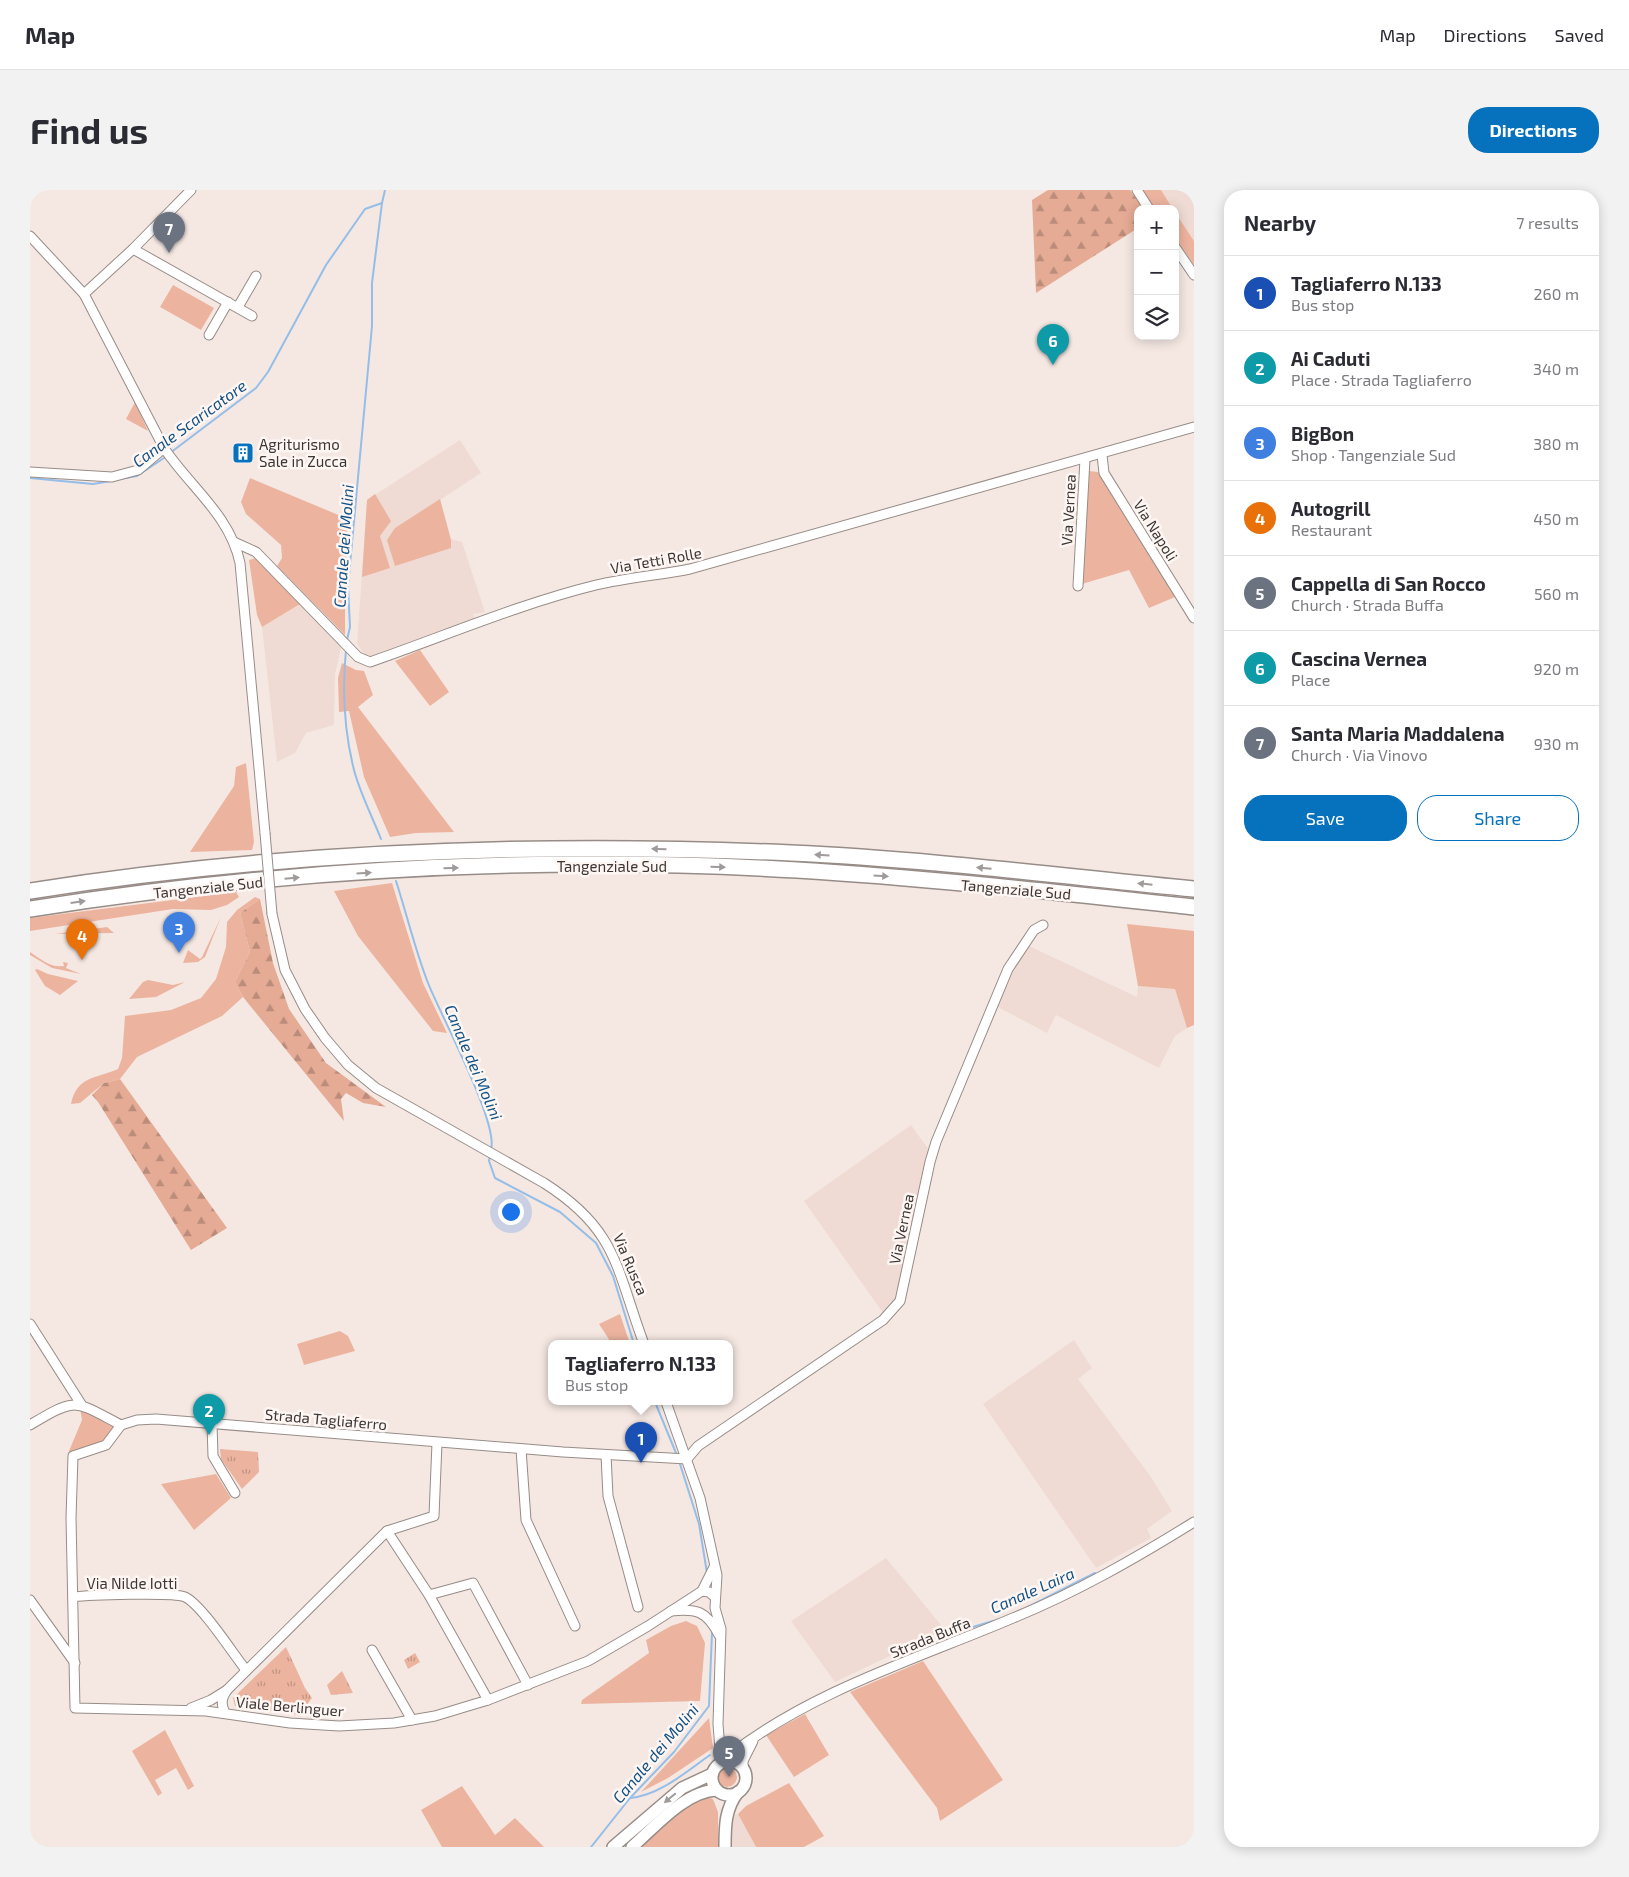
<!DOCTYPE html>
<meta charset="utf-8">
<style>
:root{--surface:#fff;--page:#f2f2f3;--text:#2b2b33;--muted:#7c7c81;--line:#e1e1e2;--accent:#0671bc}
body{margin:0;font-family:"Exo 2",sans-serif;background:var(--page);color:var(--text)}
.controls{position:absolute;right:15px;top:15px;display:grid;overflow:hidden;border-radius:10px;box-shadow:0 2px 12px #0003}
.controls button{width:45px;height:45px;display:grid;place-items:center;padding:0;border:0;border-bottom:1px solid var(--line);background:var(--surface);color:var(--text);font:25px sans-serif}
.you{position:absolute;left:480px;top:1021px;width:18px;height:18px;margin:-12px;border:4px solid #fff;border-radius:50%;background:#1a73e8;box-shadow:0 0 0 8px #1a73e833}
.badge{display:grid;place-items:center;width:32px;height:32px;border-radius:50%;background:var(--accent);color:#fff;font-size:16px;font-weight:700}
.pin{position:absolute;translate:-50% -41px;filter:drop-shadow(0 1px 2px #0008)}
.pin::after{content:'';position:absolute;top:26px;width:18px;height:15px;background:inherit;clip-path:polygon(0 0,100% 0,50% 100%)}
.popup{position:absolute;left:518px;top:1150px;width:185px;height:65px;box-sizing:border-box;display:grid;place-content:center;border-radius:10px;background:var(--surface);filter:drop-shadow(0 1px 4px #0005);font-size:16px;white-space:nowrap;color:var(--muted)}
.popup b{font-size:19px;color:var(--text)}
.popup::after{content:'';position:absolute;left:50%;top:100%;margin-left:-10px;border:10px solid transparent;border-top-color:var(--surface)}
.list{margin:0;padding:0;list-style:none}
h2{display:flex;justify-content:space-between;align-items:center;height:65px;margin:0;padding:0 20px;font-size:21px}
h2 small{font-size:16px;font-weight:400;color:var(--muted)}
.list li{display:grid;grid-template-columns:32px 1fr auto;gap:15px;align-items:center;box-sizing:border-box;height:75px;padding:0 20px;border-top:1px solid var(--line)}
.list b{display:block;font-size:19px;white-space:nowrap}
.list p{margin:0;font-size:16px;white-space:nowrap;color:var(--muted)}
.list em{font-size:16px;font-style:normal;color:var(--muted)}
.actions{display:flex;gap:10px;padding:15px 20px}
.actions a{flex:1;padding:11px 0;border:1px solid var(--accent);border-radius:20px;text-align:center;font-size:18px;color:var(--accent)}
.actions .main{background:var(--accent);color:#fff}
.icon{flex:none;width:28px;height:28px;fill:none;stroke:currentColor;stroke-width:2;stroke-linecap:round;stroke-linejoin:round}
.map{position:relative;flex:none;width:1164px;height:1657px;overflow:hidden;border-radius:20px}
header{display:flex;align-items:center;gap:30px;box-sizing:border-box;height:70px;padding:0 25px;background:var(--surface);border-bottom:1px solid var(--line)}
header strong{font-size:24px}
nav{display:flex;gap:28px;margin-inline-start:auto;font-size:18px}
.intro{display:flex;align-items:center;justify-content:space-between;box-sizing:border-box;height:120px;padding:0 30px}
h1{margin:0;font-size:35px}
.button{padding:12px 22px;border-radius:20px;background:var(--accent);color:#fff;font-size:18px;font-weight:700}
main{display:flex;gap:30px;padding:0 30px}
aside{flex:1;background:var(--surface);border-radius:20px;box-shadow:0 2px 12px #0003}
.map>svg:first-child{display:block}
.built{fill:#efdbd3}
.green{fill:#ecb49f}
.forest{fill:url(#forest-firs)}
.park{fill:url(#park-tufts)}
.lines{fill:none;stroke-linecap:round;stroke-linejoin:round}
.stream{stroke:#94bee8;stroke-width:2}
.street-casing{stroke:#978c87;stroke-width:11}
.secondary-casing{stroke:#978c87;stroke-width:14}
.highway-casing{stroke:#978c87;stroke-width:18}
.street{stroke:#fff;stroke-width:9}
.secondary{stroke:#fff;stroke-width:11}
.highway{stroke:#fff;stroke-width:15}
.street-bridge-casing{stroke:#978c87;stroke-width:11;stroke-linecap:butt}
.street-bridge{stroke:#fff;stroke-width:9}
.oneway{fill:#9e9b9a}
.labels{text-anchor:middle;dominant-baseline:central;stroke-width:5;stroke-linejoin:round;paint-order:stroke}
.poi-label{font-size:15px;fill:#3c3735;stroke:#fef6f3;text-anchor:start}
.street-label{font-size:15px;fill:#3c3735;stroke:#fef6f3}
.water-label{font-size:16px;font-style:italic;fill:#135285;stroke:#fef6f3}
</style>
<header>
<strong>Map</strong>
<nav><a>Map</a><a>Directions</a><a>Saved</a></nav>
</header>
<div class="intro"><h1>Find us</h1><a class="button">Directions</a></div>
<main>
<div class="map">
<svg width="1164" height="1657" viewBox="0 0 1164 1657">
<defs>
<pattern id="forest-firs" width="22" height="20" patternUnits="userSpaceOnUse" patternTransform="scale(1.25)"><rect width="22" height="20" fill="#e5ab95"/><path d="M5 1l3.5 6h-7zM16 11l3.5 6h-7z" fill="#bb8c7a"/></pattern>
<pattern id="park-tufts" width="24" height="20" patternUnits="userSpaceOnUse" patternTransform="scale(1.25)"><rect width="24" height="20" fill="#ecb49f"/><path d="M3 7l-1-3M5 7V3M7 7l1-3M15 17l-1-3M17 17v-4M19 17l1-3" fill="none" stroke="#c09382"/></pattern>
</defs>
<rect width="100%" height="100%" fill="#f5e8e3"/>
<g class="built">
<polygon points="1131,0 1164,0 1164,51 1145,22 1145,19 1143,19"/>
<polygon points="430,250 451,283 410,310 421,349 432,352 455,422 443,424 445,429 337,468 327,454 337,310"/>
<polygon points="270,414 311,458 305,484 304,535 276,543 265,563 247,572 232,437"/>
<polygon points="997,755 1107,807 1108,796 1145,799 1157,838 1145,846 1129,878 1026,825 1017,843 966,816 983,778"/>
<polygon points="881,935 899,960 883,1025 866,1110 853,1123 774,1011"/>
<polygon points="1044,1150 1062,1178 1048,1189 1121,1287 1142,1321 1117,1339 1121,1348 1066,1378 953,1214"/>
<polygon points="856,1368 915,1440 805,1492 761,1431"/>
<polygon points="708,1624 726,1657 701,1657 702,1626"/>
</g>
<g class="green">
<polygon points="1112,0 1131,0 1143,19 1125,19"/>
<polygon points="1145,22 1164,51 1164,75 1145,48"/>
<polygon points="143,95 184,118 171,140 130,117"/>
<polygon points="105,212 118,241 96,229"/>
<polygon points="1059,281 1068,282 1145,407 1119,418 1099,380 1052,394"/>
<polygon points="220,288 318,329 315,393 315,445 247,376 252,368 251,355 216,324 211,312"/>
<polygon points="345,304 361,331 350,346 360,378 332,387 337,310"/>
<polygon points="410,309 421,350 421,358 365,376 357,350 365,338"/>
<polygon points="226,368 270,414 232,437 227,425 219,370"/>
<polygon points="390,460 419,502 400,516 365,471"/>
<polygon points="312,473 326,480 334,481 343,505 328,517 424,642 386,643 360,647 334,587 319,521 309,522 308,488"/>
<polygon points="216,573 224,652 222,660 160,662 204,596 206,577"/>
<polygon points="362,693 393,793 417,843 403,841 328,746 304,701"/>
<polygon points="206,702 209,707 197,715 181,720 143,719 0,741 0,728"/>
<path d="M225 707 230 709 210 723 220 762 205 792 213 807 192 826 107 867 90 889 74 893 50 913 41 914C47 886 65 889 88 879L92 868 95 826 141 820 171 808 186 789 196 757 197 732 207 720Z"/>
<polygon points="191,727 175,767 168,772 153,773 158,760 170,769 172,767"/>
<polygon points="1097,734 1164,741 1164,835 1157,838 1145,799 1108,796"/>
<polygon points="77,737 84,743 25,744"/>
<path d="M0 762C11 769 20 778 34 776L33 772 38 773 36 778 51 784 22 778 0 765Z"/>
<polygon points="7,779 18,784 48,791 30,805 15,796 5,780"/>
<polygon points="118,790 143,795 155,792 126,807 99,809 113,792"/>
<polygon points="590,1124 600,1154 582,1154 569,1134"/>
<polygon points="310,1141 318,1146 325,1161 274,1175 267,1154"/>
<polygon points="50,1218 85,1238 74,1253 40,1264 39,1261 52,1230"/>
<polygon points="186,1284 201,1308 164,1340 131,1294"/>
<polygon points="656,1431 667,1436 675,1453 670,1511 551,1514 552,1510 619,1463 616,1450 641,1436"/>
<polygon points="893,1471 973,1590 910,1631 907,1618 820,1502"/>
<polygon points="775,1524 799,1565 764,1587 736,1545"/>
<polygon points="679,1528 683,1558 638,1588 611,1602"/>
<polygon points="135,1540 164,1596 158,1600 146,1578 125,1590 132,1603 128,1606 102,1561"/>
<circle cx="697" cy="1587" r="10"/>
<polygon points="759,1593 794,1646 774,1657 726,1657 708,1624 716,1616"/>
<polygon points="432,1596 465,1645 485,1628 514,1657 412,1657 391,1620"/>
<polygon points="675,1606 683,1609 688,1622 688,1657 606,1657 662,1609"/>
</g>
<g class="forest">
<polygon points="1018,0 1100,0 1114,19 1108,19 1108,38 1006,103 1002,10"/>
<polygon points="230,709 243,773 259,819 296,873 356,917 333,913 316,903 311,909 314,931 213,807 205,792 220,762 210,723"/>
<polygon points="90,889 197,1038 161,1060 68,912 62,905 74,893"/>
</g>
<g class="park">
<polygon points="190,1259 228,1262 229,1282 212,1299 191,1269"/>
<polygon points="256,1457 275,1498 282,1508 269,1525 205,1516 203,1508"/>
<polygon points="385,1463 390,1472 378,1479 374,1470"/>
<polygon points="312,1481 323,1503 301,1505 297,1495"/>
</g>
<g class="lines">
<g class="stream">
<polyline points="140,263 226,198 238,182 296,75 335,19 352,13"/>
<polyline points="0,288 63,294 81,291"/>
<polyline points="90,289 107,286 137,266"/>
<polyline points="317,450 320,437 318,396 342,136 342,93 352,13 355,0"/>
<path d="M316 460C312 500 314 540 324 580 330 603 342 626 351 649"/>
<path d="M366 691C377 725 385 760 398 793 411 826 469 933 461 960"/>
<polyline points="460,965 459,971 465,988 530,1022 566,1053 583,1086 604,1154"/>
<polyline points="625,1212 646,1263"/>
<polyline points="650,1274 669,1334 677,1383"/>
<polyline points="996,1418 1065,1383"/>
<polyline points="919,1444 970,1429"/>
<path d="M600 1608C629 1606 657 1581 680 1565"/>
<polyline points="561,1657 600,1608 644,1562 679,1516 682,1442"/>
</g>
<g class="street-casing">
<g id="street">
<polyline points="1107,0 1119,19"/>
<path d="M0 46 54 104 134 258C160 297 200 325 210 373L235 643"/>
<polyline points="1145,57 1164,85"/>
<polyline points="103,59 222,126"/>
<polyline points="54,104 103,59 161,0"/>
<polyline points="208,117 226,86"/>
<polyline points="179,145 198,112"/>
<polyline points="1072,265 1074,283 1164,428"/>
<polyline points="0,282 82,287 108,280 134,258"/>
<path d="M204 352 226 362 328 467 340 472C415 446 489 414 566 395 597 388 629 385 660 379L1164 237"/>
<polyline points="1048,396 1055,269"/>
<path d="M242 724 255 780 275 819 295 848 318 875 346 898 514 993C588 1040 586 1079 614 1154"/>
<polyline points="0,1134 51,1214"/>
<polyline points="636,1212 670,1308 687,1385 685,1418 691,1439 688,1534 691,1573"/>
<polyline points="182,1234 183,1266 205,1303"/>
<path d="M0 1235C47 1207 43 1210 91 1235L107 1230 126 1229 533 1262 657 1269"/>
<polyline points="91,1235 76,1255 43,1266 41,1328 45,1518 176,1521 260,1533 309,1536 364,1533 405,1526 458,1510 558,1471 618,1436 672,1401 679,1402 685,1407"/>
<polyline points="491,1259 496,1330 545,1436"/>
<polyline points="576,1265 578,1306 608,1417"/>
<polyline points="657,1269 668,1256 853,1130 870,1111 900,972 906,952 978,779 1004,740 1013,735"/>
<polyline points="357,1341 399,1405 458,1510"/>
<polyline points="672,1401 684,1377"/>
<polyline points="399,1405 443,1393 498,1495"/>
<path d="M43 1407C58 1405 144 1402 155 1407 172 1415 203 1464 216 1480"/>
<polyline points="0,1410 45,1473"/>
<path d="M641 1421C666 1418 677 1421 689 1445"/>
<polyline points="342,1460 382,1530"/>
<polyline points="161,1518 181,1510 197,1500 357,1341 404,1326 407,1253"/>
<path d="M195 1523C191 1514 191 1509 197 1500"/>
<path d="M699 1570 701 1564C782 1501 889 1468 983 1428 1047 1402 1106 1368 1164 1332"/>
<polyline points="713,1578 713,1571 723,1551"/>
</g>
</g>
<g class="secondary-casing">
<g id="secondary">
<circle cx="699" cy="1588" r="17"/>
<polyline points="583,1657 652,1598 682,1584"/>
<path d="M602 1657C625 1637 655 1601 687 1600"/>
<path d="M695 1657C695 1636 695 1619 708 1602"/>
</g>
</g>
<g class="highway-casing">
<g id="highway">
<path d="M0 701C251 661 507 652 761 663 895 669 1030 686 1164 699"/>
<path d="M0 719C252 679 512 665 767 680 899 688 1032 703 1164 717"/>
</g>
</g>
<use href="#street" class="street"/>
<use href="#secondary" class="secondary"/>
<use href="#highway" class="highway"/>
<g class="street-bridge-casing">
<polyline id="street-bridge" points="235,643 242,724"/>
</g>
<use href="#street-bridge" class="street-bridge"/>
</g>
<defs><path id="oneway-solid" d="M-6-.8H1V-3.2L6.5 0L1 3.2V.8H-6Z" transform="scale(1.25)"/></defs>
<g class="oneway">
<use href="#oneway-solid" transform="translate(629 659) rotate(-179)"/>
<use href="#oneway-solid" transform="translate(792 665) rotate(-176)"/>
<use href="#oneway-solid" transform="translate(688 677) rotate(2)"/>
<use href="#oneway-solid" transform="translate(421 678) rotate(-2)"/>
<use href="#oneway-solid" transform="translate(954 678) rotate(-175)"/>
<use href="#oneway-solid" transform="translate(334 683) rotate(-4)"/>
<use href="#oneway-solid" transform="translate(851 686) rotate(4)"/>
<use href="#oneway-solid" transform="translate(262 688) rotate(-5)"/>
<use href="#oneway-solid" transform="translate(1115 694) rotate(-174)"/>
<use href="#oneway-solid" transform="translate(48 712) rotate(-8)"/>
<use href="#oneway-solid" transform="translate(640 1608) rotate(140)"/>
</g>
<defs>
<g id="building-square" transform="scale(1.125)"><rect x="-9" y="-9" width="18" height="18" rx="4" fill="#0671bc" stroke="#fef6f3"/><path d="M-4-6H4V6H1V3H-1V6H-4ZM-2.5-4.3h1.7v1.8h-1.7ZM.8-4.3h1.7v1.8H.8ZM-2.5-1h1.7V.8h-1.7ZM.8-1h1.7V.8H.8Z" fill="#fff"/></g>
</defs>
<g fill-rule="evenodd">
<use href="#building-square" x="213" y="263"/>
</g>
<g class="labels">
<g class="poi-label">
<text x="229" y="254">Agriturismo<tspan x="229" dy="17">Sale in Zucca</tspan></text>
</g>
<g class="street-label">
<text transform="translate(1038 320) rotate(-87)">Via Vernea</text>
<text transform="translate(1126 340) rotate(58)">Via Napoli</text>
<text transform="translate(626 370) rotate(-10)">Via Tetti Rolle</text>
<text x="582" y="676">Tangenziale Sud</text>
<text transform="translate(178 697) rotate(-6)">Tangenziale Sud</text>
<text transform="translate(986 699) rotate(5)">Tangenziale Sud</text>
<text transform="translate(871 1039) rotate(-78)">Via Vernea</text>
<text transform="translate(601 1074) rotate(67)">Via Rusca</text>
<text transform="translate(296 1229) rotate(5)">Strada Tagliaferro</text>
<text x="102" y="1393">Via Nilde Iotti</text>
<text transform="translate(900 1447) rotate(-22)">Strada Buffa</text>
<text transform="translate(260 1516) rotate(5)">Viale Berlinguer</text>
</g>
<g class="water-label">
<text transform="translate(159 233) rotate(-36)">Canale Scaricatore</text>
<text transform="translate(313 356) rotate(-86)">Canale dei Molini</text>
<text transform="translate(444 872) rotate(67)">Canale dei Molini</text>
<text transform="translate(1002 1400) rotate(-24)">Canale Laira</text>
<text transform="translate(625 1563) rotate(-50)">Canale dei Molini</text>
</g>
</g>
</svg>
<div class="controls">
<button>+</button>
<button>−</button>
<button><svg class="icon" aria-label="layers" viewBox="0 0 24 24"><path d="M12 4l9 5-9 5-9-5zM3 14l9 5 9-5"/></svg></button>
</div>
<div class="you"></div>
<div class="pin badge" style="left:611px;top:1273px;background:#1a4fb4">1</div>
<div class="popup"><b>Tagliaferro N.133</b>Bus stop</div>
<div class="pin badge" style="left:179px;top:1245px;background:#0f9aa8">2</div>
<div class="pin badge" style="left:149px;top:763px;background:#3f7fe0">3</div>
<div class="pin badge" style="left:52px;top:770px;background:#e8710a">4</div>
<div class="pin badge" style="left:699px;top:1587px;background:#6b7280">5</div>
<div class="pin badge" style="left:1023px;top:175px;background:#0f9aa8">6</div>
<div class="pin badge" style="left:139px;top:63px;background:#6b7280">7</div>
</div>
<aside>
<h2>Nearby<small>7 results</small></h2>
<ul class="list">
<li><span class="badge" style="background:#1a4fb4">1</span><div><b>Tagliaferro N.133</b><p>Bus stop</p></div><em>260 m</em></li>
<li><span class="badge" style="background:#0f9aa8">2</span><div><b>Ai Caduti</b><p>Place · Strada Tagliaferro</p></div><em>340 m</em></li>
<li><span class="badge" style="background:#3f7fe0">3</span><div><b>BigBon</b><p>Shop · Tangenziale Sud</p></div><em>380 m</em></li>
<li><span class="badge" style="background:#e8710a">4</span><div><b>Autogrill</b><p>Restaurant</p></div><em>450 m</em></li>
<li><span class="badge" style="background:#6b7280">5</span><div><b>Cappella di San Rocco</b><p>Church · Strada Buffa</p></div><em>560 m</em></li>
<li><span class="badge" style="background:#0f9aa8">6</span><div><b>Cascina Vernea</b><p>Place</p></div><em>920 m</em></li>
<li><span class="badge" style="background:#6b7280">7</span><div><b>Santa Maria Maddalena</b><p>Church · Via Vinovo</p></div><em>930 m</em></li>
</ul>
<div class="actions"><a class="main">Save</a><a>Share</a></div>
</aside>
</main>
